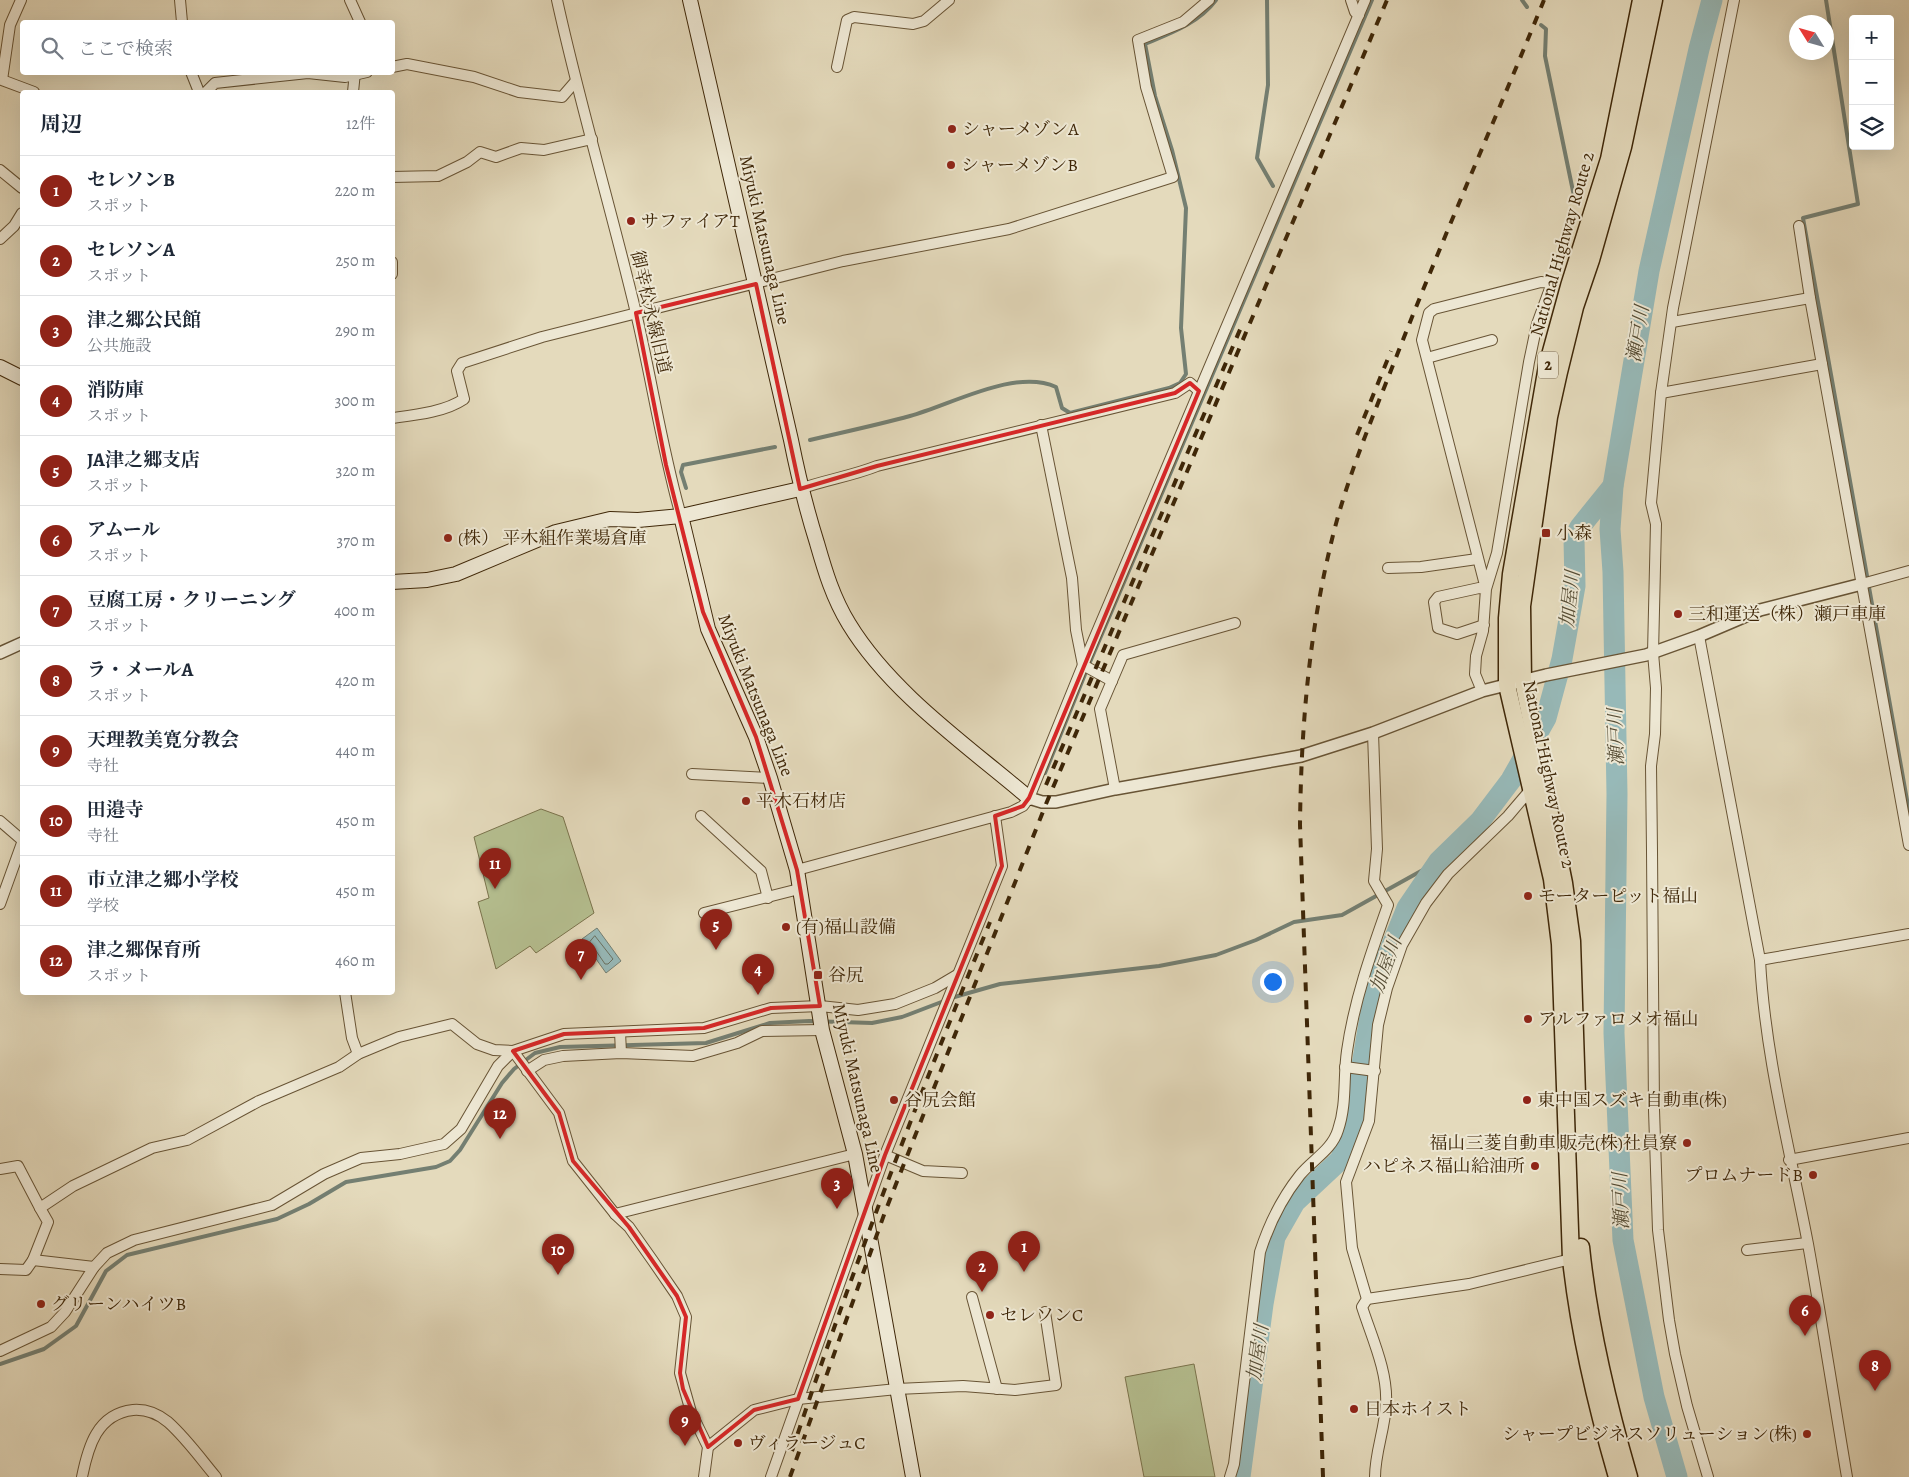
<!DOCTYPE html>
<html lang="ja">
<meta charset="utf-8">
<style>
:root{--surface:#fff;--page:#f6f6f7;--text:#1f2937;--muted:#747a83;--line:#e0e1e3;--accent:#8f2418}
body{margin:0;font-family:Alegreya,"Noto Serif JP",serif;background:var(--page);color:var(--text)}
.controls{position:absolute;right:15px;top:15px;display:grid;overflow:hidden;border-radius:5px;box-shadow:0 5px 20px #0002}
.controls button{width:45px;height:45px;display:grid;place-items:center;padding:0;border:0;border-bottom:1px solid var(--line);background:var(--surface);color:var(--text);font:25px sans-serif}
.compass{position:absolute;left:1789px;top:15px;width:45px;height:45px;border-radius:50%;background:var(--surface);box-shadow:0 5px 20px #0002;rotate:307deg}
.you{position:absolute;left:1272px;top:981px;width:18px;height:18px;margin:-12px;border:4px solid #fff;border-radius:50%;background:#1a73e8;box-shadow:0 0 0 8px #1a73e833}
.badge{display:grid;place-items:center;width:32px;height:32px;border-radius:50%;background:var(--accent);color:#fff;font-size:16px;font-weight:700}
.pin{position:absolute;translate:-50% -41px;filter:drop-shadow(0 1px 2px #0008)}
.pin::after{content:'';position:absolute;top:26px;width:18px;height:15px;background:inherit;clip-path:polygon(0 0,100% 0,50% 100%)}
.list{margin:0;padding:0;list-style:none}
h2{display:flex;justify-content:space-between;align-items:center;height:65px;margin:0;padding:0 20px;font-size:21px}
h2 small{font-size:16px;font-weight:400;color:var(--muted)}
.list li{display:grid;grid-template-columns:32px 1fr auto;gap:15px;align-items:center;box-sizing:border-box;height:70px;padding:0 20px;border-top:1px solid var(--line)}
.list b{display:block;font-size:19px;white-space:nowrap}
.list p{margin:0;font-size:16px;white-space:nowrap;color:var(--muted)}
.list em{font-size:16px;font-style:normal;color:var(--muted)}
.icon{flex:none;width:28px;height:28px;fill:none;stroke:currentColor;stroke-width:2;stroke-linecap:round;stroke-linejoin:round}
.map{position:relative;flex:none;width:1909px;height:1477px;overflow:hidden}
.search{position:absolute;background:var(--surface);box-shadow:0 5px 20px #0002;left:20px;top:20px;width:375px;height:55px;display:flex;align-items:center;gap:12px;box-sizing:border-box;padding:0 18px;border-radius:5px;color:var(--muted);font-size:19px}
.panel{position:absolute;background:var(--surface);box-shadow:0 5px 20px #0002;left:20px;top:90px;width:375px;height:905px;border-radius:5px}
.map>svg:first-child{display:block}
.green{fill:#b5bf90;stroke:#7a734c}
.water{fill:#97b9b8;stroke:#747f72}
.lines{fill:none;stroke-linecap:round;stroke-linejoin:round}
.shore{stroke:#6b7060;stroke-width:1}
.stream{stroke:#747f72;stroke-width:4}
.river{stroke:#97b9b8;stroke-width:21}
.minor-casing{stroke:#685435;stroke-width:12}
.tertiary-casing{stroke:#685435;stroke-width:14}
.secondary-casing{stroke:#3f2708;stroke-width:16}
.trunk-casing{stroke:#3f2708;stroke-width:19}
.minor{stroke:#ede7d3;stroke-width:10}
.tertiary{stroke:#ede7d3;stroke-width:11}
.secondary{stroke:#ede7d3;stroke-width:14}
.trunk{stroke:#e4dabc;stroke-width:16}
.rail{stroke:#3f2708;stroke-width:4;stroke-dasharray:9 9;stroke-linecap:butt}
.marked{fill:none;stroke:#d62828;stroke-width:4;stroke-linejoin:round}
.poi-dot{fill:#8f2418;stroke:#ede7d3;stroke-width:2}
.labels{text-anchor:middle;dominant-baseline:central;stroke-width:4;stroke-linejoin:round;paint-order:stroke}
.shield{fill:#ede7d3;stroke:#736145;stroke-width:1}
.shield-label{font-size:16px;font-weight:bold;fill:#3f2708}
.poi-label{font-size:18px;fill:#3f2708;stroke:#ede7d3;text-anchor:start}
.street-label{font-size:18px;fill:#3f2708;stroke:#ede7d3}
.water-label{font-size:19px;font-style:italic;fill:#554c34;stroke:#ede7d3}
</style>
<div class="map">
<svg width="1909" height="1477" viewBox="0 0 1909 1477">
<rect width="100%" height="100%" fill="#e4dabc"/>
<filter id="stains"><feTurbulence type="fractalNoise" baseFrequency=".004" numOctaves="4"/><feColorMatrix values="0 0 0 0 .2 0 0 0 0 .09 0 0 0 0 .02 0 0 0 .5 -.17"/></filter>
<radialGradient id="worn" r=".72"><stop offset=".6" stop-color="#630" stop-opacity="0"/><stop offset="1" stop-color="#630" stop-opacity=".3"/></radialGradient>
<g class="green">
<polygon points="541,809 563,817 594,913 536,953 530,946 496,969 478,902 489,898 474,837"/>
<polygon points="1194,1364 1215,1477 1144,1477 1125,1377"/>
</g>
<polygon class="water" points="597,928 621,961 606,973 582,939"/>
<g class="lines">
<polygon class="shore" points="595,936 613,959 608,964 605,964 590,942"/>
<g class="stream">
<polyline points="1267,0 1268,85 1257,158 1273,186"/>
<polyline points="1522,0 1527,7"/>
<polyline points="1826,0 1858,204 1803,218 1909,811"/>
<polyline points="1541,25 1546,29 1545,56 1574,196"/>
<path d="M810 440C844 432 877 425 910 416 951 405 1015 368 1056 387L1062 408 1070 413 1169 388 1180 383 1186 374 1181 328 1186 208 1172 150 1155 96 1145 44C1171 33 1199 23 1216 0"/>
<polyline points="686,488 681,472 683,465 775,447"/>
<polyline points="1045,773 1090,662 1372,0"/>
<polyline points="951,998 1000,984 1159,966 1216,955 1256,940 1294,922 1342,915 1439,861"/>
<polyline points="0,1364 44,1349 76,1326 106,1271 127,1255 277,1219 309,1204 346,1182 436,1167 450,1161 460,1150 502,1083 514,1069 535,1053 560,1047 706,1043 770,1023 809,1021 872,1023 902,1017 944,1001"/>
</g>
<g class="river">
<polyline points="1240,1477 1263,1304 1275,1237 1295,1202 1340,1160 1350,1137 1371,1011 1381,972 1407,908 1439,861 1480,821 1511,780 1546,718 1562,659 1575,586 1574,539 1580,527 1613,486"/>
<polyline points="1677,1477 1654,1397 1623,1240 1614,1033 1617,794 1613,572 1610,529 1613,486 1649,271 1699,49 1712,0"/>
</g>
<g class="minor-casing">
<g id="minor">
<polyline points="21,0 10,25 2,80 34,92"/>
<polyline points="180,0 182,22"/>
<polyline points="350,0 360,22"/>
<path d="M557 0C580 105 611 208 636 313 652 381 662 449 681 516"/>
<polyline points="1351,0 1355,12 1359,15"/>
<polyline points="392,67 407,64 474,77 519,92 562,97 575,82"/>
<polyline points="837,67 847,20 854,17 913,24 924,21 949,0"/>
<polyline points="191,72 199,92"/>
<polyline points="206,92 215,83 308,73 345,77 367,72"/>
<polyline points="353,92 355,72"/>
<polyline points="0,170 22,188"/>
<polyline points="392,177 438,176 467,162 480,152 496,157 521,148 544,150 592,139"/>
<polyline points="1799,226 1810,298 1909,845"/>
<polyline points="0,239 14,226 22,213"/>
<polyline points="392,262 392,274"/>
<polyline points="1672,322 1810,298"/>
<polyline points="1427,358 1492,340"/>
<polyline points="1661,393 1822,364"/>
<path d="M392 418C415 415 445 412 464 399L457 371 462 363 542 337 843 261 1009 229 1173 177 1146 87 1138 40 1183 22 1209 0"/>
<polyline points="1041,425 1072,578 1076,630 1083,665 1112,681"/>
<path d="M800 489C825 480 852 476 877 466L1175 393 1190 383 1199 391"/>
<polyline points="1388,568 1421,567 1477,559"/>
<polyline points="1862,584 1909,571"/>
<path d="M1699 636 1760 960C1765 1057 1790 1149 1808 1244 1822 1322 1834 1400 1847 1477"/>
<polyline points="1482,691 1475,674 1476,656 1483,631 1486,589 1497,553 1529,362 1537,324 1552,283 1541,282 1434,309 1429,313 1422,340 1486,589 1479,588 1438,597 1434,602 1438,628 1457,634 1484,625"/>
<polyline points="692,774 770,778"/>
<polyline points="1115,789 1100,709 1123,655 1235,623"/>
<polyline points="701,816 761,871 768,898"/>
<polyline points="0,821 22,840"/>
<polyline points="797,870 1011,812 1023,806 1029,798 1083,665 1365,0"/>
<polyline points="0,904 22,843"/>
<polyline points="704,913 799,889"/>
<polyline points="1760,960 1909,934"/>
<polyline points="345,992 352,1038 358,1054"/>
<polyline points="620,1032 621,1053"/>
<polyline points="513,1051 559,1113 573,1161 615,1214 629,1227 653,1261 677,1296 686,1317 680,1373 691,1412 708,1447 704,1477"/>
<polyline points="1345,1067 1375,1071"/>
<polyline points="527,1071 544,1060 563,1056 621,1053 693,1056 737,1043 762,1031 822,1030"/>
<polyline points="885,1155 923,1171 962,1173"/>
<polyline points="1789,1160 1909,1138"/>
<polyline points="0,1169 18,1166 40,1208"/>
<polyline points="615,1214 855,1154"/>
<polyline points="1747,1250 1807,1243"/>
<polyline points="33,1260 94,1267"/>
<polyline points="0,1269 26,1270 33,1260 48,1222 40,1208 73,1186 152,1148 187,1140 259,1101 339,1067 358,1054 399,1037 452,1024 477,1044 494,1050 513,1051 564,1034 704,1028 771,1008 820,1006 858,1010 895,1004 935,988 957,975"/>
<polyline points="972,1297 997,1389"/>
<polyline points="1367,1299 1469,1284 1571,1259"/>
<polyline points="0,1351 51,1327 65,1312 94,1267 107,1253 134,1240 272,1205 324,1174 361,1158 400,1154 444,1144 461,1129 498,1066 513,1051"/>
<polyline points="708,1447 754,1410 798,1399 897,1389 963,1386 1015,1390 1056,1385 1045,1312"/>
<path d="M82 1477C88 1447 97 1414 133 1410 146 1409 158 1414 168 1422 186 1438 201 1459 216 1477"/>
<polyline points="771,1477 885,1155 1002,866 995,816"/>
<path d="M1230 1477 1234 1464 1260 1252C1269 1224 1281 1199 1300 1175 1312 1160 1332 1150 1338 1130 1347 1104 1343 1078 1347 1051 1354 1001 1371 953 1388 905L1374 881 1377 849 1373 733"/>
<path d="M1375 1477C1375 1452 1385 1429 1386 1404 1388 1372 1372 1338 1362 1307L1367 1299 1352 1248 1346 1182 1369 1121 1378 1025 1387 988 1402 945 1426 903 1448 874 1508 816 1531 789"/>
<polyline points="1708,1477 1687,1406 1675,1354 1669,1320 1658,1230 1654,1110 1652,851 1651,766 1655,734 1656,688 1653,653 1656,524 1651,503 1661,393 1673,308 1734,0"/>
</g>
</g>
<g class="tertiary-casing">
<g id="tertiary">
<polyline points="0,653 22,643"/>
<polyline points="1029,798 1042,802 1056,802 1115,789 1301,756 1373,733 1482,691 1546,675 1646,655 1699,636 1760,610 1862,584"/>
</g>
</g>
<g class="secondary-casing">
<g id="secondary">
<path d="M690 0 791 440C798 475 806 508 817 543 825 571 833 598 849 624 891 693 968 746 1029 798"/>
<polyline points="0,367 22,378"/>
<polyline points="681,516 708,629 756,737 770,778 797,870 822,1030 855,1154 913,1477"/>
<polyline points="392,582 427,580 456,574 556,532 610,519 638,520 681,516 800,489"/>
</g>
</g>
<g class="trunk-casing">
<g id="trunk">
<polyline points="1577,1095 1572,941 1564,883 1523,681 1522,606 1549,417 1559,372 1575,307 1591,260 1623,147 1654,0"/>
<path d="M1581 1247C1589 1326 1607 1401 1629 1477"/>
<path d="M1617 1477C1596 1405 1579 1334 1571 1259L1560 944 1552 879 1507 685V618L1511 574 1547 366 1569 286 1609 159 1641 0"/>
</g>
</g>
<use href="#minor" class="minor"/>
<use href="#tertiary" class="tertiary"/>
<use href="#secondary" class="secondary"/>
<use href="#trunk" class="trunk"/>
<g class="rail">
<polyline points="1357,435 1391,351"/>
<polyline points="1046,785 1242,325"/>
<path d="M792 1451C851 1272 919 1096 990 922"/>
<polyline points="790,1477 885,1212 1046,804 1387,0"/>
<path d="M1323 1477 1300 825C1301 733 1308 642 1329 552 1344 484 1372 419 1397 355 1444 235 1496 118 1544 0"/>
</g>
</g>
<path class="marked" d="M756 284 800 489 877 466 1175 393 1190 383 1199 391 1029 798 1023 806 995 816 1002 866 885 1155 798 1399 754 1410 708 1447 683 1389 680 1373 686 1317 677 1296 629 1227 573 1161 559 1113 513 1051 564 1034 704 1028 771 1008 820 1006 797 870 756 737 703 612 666 465 636 313Z"/>
<g class="poi-dot">
<circle cx="952" cy="129" r="5"/>
<circle cx="951" cy="165" r="5"/>
<circle cx="631" cy="221" r="5"/>
<rect x="1541" y="528" width="10" height="10" rx="2.5"/>
<circle cx="448" cy="538" r="5"/>
<circle cx="1678" cy="614" r="5"/>
<circle cx="746" cy="801" r="5"/>
<circle cx="1528" cy="896" r="5"/>
<circle cx="786" cy="927" r="5"/>
<rect x="813" y="970" width="10" height="10" rx="2.5"/>
<circle cx="1528" cy="1019" r="5"/>
<circle cx="894" cy="1100" r="5"/>
<circle cx="1527" cy="1100" r="5"/>
<circle cx="1687" cy="1143" r="5"/>
<circle cx="1535" cy="1166" r="5"/>
<circle cx="1813" cy="1175" r="5"/>
<circle cx="41" cy="1304" r="5"/>
<circle cx="990" cy="1315" r="5"/>
<circle cx="1354" cy="1409" r="5"/>
<circle cx="1807" cy="1434" r="5"/>
<circle cx="738" cy="1443" r="5"/>
</g>
<g class="labels">
<rect class="shield" x="1538" y="351.5" width="20" height="27" rx="4"/>
<g class="shield-label">
<text x="1548" y="365">2</text>
</g>
<g class="poi-label">
<text x="962" y="129">シャーメゾンA</text>
<text x="961" y="165">シャーメゾンB</text>
<text x="641" y="221">サファイアT</text>
<text x="1556" y="533">小森</text>
<text x="458" y="538">(株） 平木組作業場倉庫</text>
<text x="1688" y="614">三和運送（株）瀬戸車庫</text>
<text x="756" y="801">平木石材店</text>
<text x="1538" y="896">モーターピット福山</text>
<text x="796" y="927">(有)福山設備</text>
<text x="828" y="975">谷尻</text>
<text x="1538" y="1019">アルファロメオ福山</text>
<text x="904" y="1100">谷尻会館</text>
<text x="1537" y="1100">東中国スズキ自動車(株)</text>
<text x="1677" y="1143" text-anchor="end">福山三菱自動車 販売(株)社員寮</text>
<text x="1525" y="1166" text-anchor="end">ハピネス福山給油所</text>
<text x="1803" y="1175" text-anchor="end">プロムナードB</text>
<text x="51" y="1304">グリーンハイツB</text>
<text x="1000" y="1315">セレソンC</text>
<text x="1364" y="1409">日本ホイスト</text>
<text x="1797" y="1434" text-anchor="end">シャープビジネスソリューション(株)</text>
<text x="748" y="1443">ヴィラージュC</text>
</g>
<g class="street-label">
<text transform="translate(765 240) rotate(77)">Miyuki Matsunaga Line</text>
<text transform="translate(1562 244) rotate(-74)">National Highway Route 2</text>
<text transform="translate(651 312) rotate(77)">御幸松永線旧道</text>
<text transform="translate(756 695) rotate(68)">Miyuki Matsunaga Line</text>
<text transform="translate(1549 774) rotate(78)">National Highway Route 2</text>
<text transform="translate(858 1088) rotate(77)">Miyuki Matsunaga Line</text>
</g>
<g class="water-label">
<text transform="translate(1638 334) rotate(-81)">瀬戸川</text>
<text transform="translate(1570 599) rotate(-84)">加屋川</text>
<text transform="translate(1616 737) rotate(-92)">瀬戸川</text>
<text transform="translate(1386 965) rotate(-70)">加屋川</text>
<text transform="translate(1621 1201) rotate(-92)">瀬戸川</text>
<text transform="translate(1258 1353) rotate(-82)">加屋川</text>
</g>
</g>
<rect width="100%" height="100%" filter="url(#stains)"/>
<rect width="100%" height="100%" fill="url(#worn)"/>
</svg>
<div class="controls">
<button>+</button>
<button>−</button>
<button><svg class="icon" aria-label="layers" viewBox="0 0 24 24"><path d="M12 4l9 5-9 5-9-5zM3 14l9 5 9-5"/></svg></button>
</div>
<svg class="compass" viewBox="-18 -18 36 36"><path d="M0-13l5 13h-10z" fill="#e53935"/><path d="M0 13l5-13h-10z" fill="#747a83"/></svg>
<div class="you"></div>
<div class="pin badge" style="left:1024px;top:1272px">1</div>
<div class="pin badge" style="left:982px;top:1292px">2</div>
<div class="pin badge" style="left:837px;top:1209px">3</div>
<div class="pin badge" style="left:758px;top:995px">4</div>
<div class="pin badge" style="left:716px;top:950px">5</div>
<div class="pin badge" style="left:1805px;top:1336px">6</div>
<div class="pin badge" style="left:581px;top:980px">7</div>
<div class="pin badge" style="left:1875px;top:1391px">8</div>
<div class="pin badge" style="left:685px;top:1446px">9</div>
<div class="pin badge" style="left:558px;top:1275px">10</div>
<div class="pin badge" style="left:495px;top:889px">11</div>
<div class="pin badge" style="left:500px;top:1139px">12</div>
<div class="search"><svg class="icon" aria-label="search" viewBox="0 0 24 24"><circle cx="10" cy="10" r="6"/><path d="M15 15l6 6"/></svg>ここで検索</div>
<section class="panel">
<h2>周辺<small>12件</small></h2>
<ul class="list">
<li><span class="badge">1</span><div><b>セレソンB</b><p>スポット</p></div><em>220 m</em></li>
<li><span class="badge">2</span><div><b>セレソンA</b><p>スポット</p></div><em>250 m</em></li>
<li><span class="badge">3</span><div><b>津之郷公民館</b><p>公共施設</p></div><em>290 m</em></li>
<li><span class="badge">4</span><div><b>消防庫</b><p>スポット</p></div><em>300 m</em></li>
<li><span class="badge">5</span><div><b>JA津之郷支店</b><p>スポット</p></div><em>320 m</em></li>
<li><span class="badge">6</span><div><b>アムール</b><p>スポット</p></div><em>370 m</em></li>
<li><span class="badge">7</span><div><b>豆腐工房・クリーニング</b><p>スポット</p></div><em>400 m</em></li>
<li><span class="badge">8</span><div><b>ラ・メールA</b><p>スポット</p></div><em>420 m</em></li>
<li><span class="badge">9</span><div><b>天理教美寛分教会</b><p>寺社</p></div><em>440 m</em></li>
<li><span class="badge">10</span><div><b>田邉寺</b><p>寺社</p></div><em>450 m</em></li>
<li><span class="badge">11</span><div><b>市立津之郷小学校</b><p>学校</p></div><em>450 m</em></li>
<li><span class="badge">12</span><div><b>津之郷保育所</b><p>スポット</p></div><em>460 m</em></li>
</ul>
</section>
</div>
